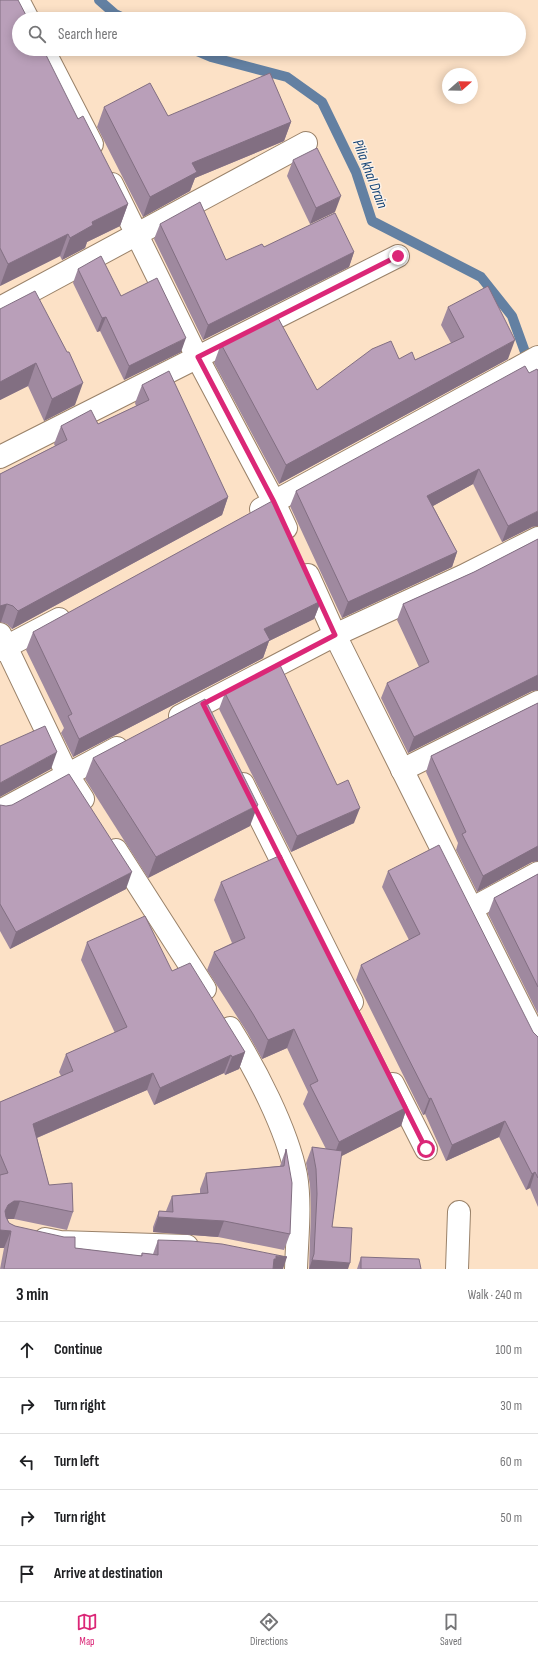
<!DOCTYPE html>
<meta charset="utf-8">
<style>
:root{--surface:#fff;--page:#f2f2f2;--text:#202124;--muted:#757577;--line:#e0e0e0;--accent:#db2777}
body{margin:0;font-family:"Sofia Sans Condensed",sans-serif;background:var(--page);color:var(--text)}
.compass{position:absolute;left:442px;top:68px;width:36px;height:36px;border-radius:50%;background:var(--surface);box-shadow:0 2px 10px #0003;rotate:70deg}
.stop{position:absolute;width:12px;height:12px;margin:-9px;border:3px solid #db2777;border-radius:50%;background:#fff}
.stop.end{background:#db2777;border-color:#fff;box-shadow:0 1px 4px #0008}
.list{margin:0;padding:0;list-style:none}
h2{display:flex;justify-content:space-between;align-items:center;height:52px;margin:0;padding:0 16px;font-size:17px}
h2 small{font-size:13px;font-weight:400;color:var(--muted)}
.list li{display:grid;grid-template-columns:26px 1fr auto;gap:12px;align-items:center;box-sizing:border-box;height:56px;padding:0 16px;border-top:1px solid var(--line)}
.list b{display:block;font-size:15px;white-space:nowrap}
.list em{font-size:13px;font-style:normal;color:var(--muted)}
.icon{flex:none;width:22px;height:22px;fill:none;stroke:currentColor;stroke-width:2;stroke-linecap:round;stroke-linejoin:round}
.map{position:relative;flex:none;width:538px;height:1269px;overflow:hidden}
.search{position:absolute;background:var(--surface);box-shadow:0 2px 10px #0003;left:12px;right:12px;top:12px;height:44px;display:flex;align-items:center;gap:10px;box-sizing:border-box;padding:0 14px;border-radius:22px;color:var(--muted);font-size:15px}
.sheet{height:332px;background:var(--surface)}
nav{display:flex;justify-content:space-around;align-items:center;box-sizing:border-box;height:56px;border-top:1px solid var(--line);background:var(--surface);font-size:11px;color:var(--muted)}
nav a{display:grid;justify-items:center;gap:2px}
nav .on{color:var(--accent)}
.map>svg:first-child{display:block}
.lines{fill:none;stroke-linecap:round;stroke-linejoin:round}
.stream{stroke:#6380a2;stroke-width:10}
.minor-casing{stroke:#9a8269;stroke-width:24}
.minor{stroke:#fff;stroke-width:22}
.wall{fill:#9f899f}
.shaded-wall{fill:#826f82}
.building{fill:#b99fb9;stroke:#826f82}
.route{stroke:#db2777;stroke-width:5}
.labels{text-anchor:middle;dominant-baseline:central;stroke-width:3;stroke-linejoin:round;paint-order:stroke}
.water-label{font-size:15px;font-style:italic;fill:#154476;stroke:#fcf1e7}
</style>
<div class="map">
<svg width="538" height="1269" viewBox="0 0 538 1269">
<rect width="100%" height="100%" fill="#fce1c6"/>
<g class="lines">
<g class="stream">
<polyline points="99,0 115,14 126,19"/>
<polyline points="192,49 211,57 287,77 322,102 356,172 372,221 481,277 512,316 525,352 533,361"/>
</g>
<g class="minor-casing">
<g id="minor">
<polyline points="18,0 28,19"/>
<polyline points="43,49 92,144"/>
<polyline points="112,184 197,357 274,502 286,528"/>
<polyline points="0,308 306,143"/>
<polyline points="0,457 398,256"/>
<polyline points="261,509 538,357"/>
<polyline points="308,575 335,635 538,1042"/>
<polyline points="0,634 67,774 83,799"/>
<polyline points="0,650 59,619"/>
<polyline points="180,716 335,635 463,576 538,538"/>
<polyline points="402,770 538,702"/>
<polyline points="243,784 352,1002"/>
<polyline points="0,811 117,748"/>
<polyline points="116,850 205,989"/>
<polyline points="471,909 538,873"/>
<path d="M230 1028C255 1068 287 1129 296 1175 301 1205 297 1238 296 1269"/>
<polyline points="393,1084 426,1149"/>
<polyline points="45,1239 60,1242 187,1246"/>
<polyline points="457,1269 459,1212"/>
</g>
</g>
<use href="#minor" class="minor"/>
</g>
<g class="wall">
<polygon points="0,0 78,119 128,204 120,226 87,242 85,248 62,260 60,256 0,286"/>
<polygon points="104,107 168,116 291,122 284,141 195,178 190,191 143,217 97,127"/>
<polygon points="293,160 335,212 310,224 287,176"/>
<polygon points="160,224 226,260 264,247 354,252 349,267 203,340 154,239"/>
<polygon points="78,269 121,296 181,352 124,380 100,331 97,332 73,283"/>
<polygon points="448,307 508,359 279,484 214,363 221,344 317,390 399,359 415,360 451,343 441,325"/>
<polygon points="0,309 75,405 44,421 28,386 0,400"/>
<polygon points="529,373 532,527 502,542 473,484 433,506 457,552 452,567 342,618 290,506 296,491"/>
<polygon points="142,385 228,497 222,515 12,629 7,624 0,622 0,474 55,446 54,444 61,426 98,424 136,406 135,403"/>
<polygon points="538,539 538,690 532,691 408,753 381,698 387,683 419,667 397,620 403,604 474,572"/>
<polygon points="321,601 314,619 269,641 263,658 73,757 61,733 64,728 26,650 33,632"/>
<polygon points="225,693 354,823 291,852 219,709"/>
<polygon points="538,703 538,861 532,862 477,892 456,850 458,843 426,772 431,756"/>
<polygon points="93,758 250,826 148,878 85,779"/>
<polygon points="0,805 126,889 10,949 0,931"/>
<polygon points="388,871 533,1032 538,1037 538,1207 530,1188 526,1190 499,1137 446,1161 425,1114 423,1115 356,980 361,965 409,940 382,887"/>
<polygon points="538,874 538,1014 488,914 494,898"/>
<polygon points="221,882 305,911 337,975 407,1107 401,1126 341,1156 332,1227 348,1269 309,1269 311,1210 310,1185 306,1163 312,1147 326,1149 303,1104 308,1092 287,1048 262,1059 247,1032 207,970 214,952 232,943 214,900"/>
<polygon points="87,942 172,971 245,1052 239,1069 225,1075 224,1073 154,1105 147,1090 37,1138 49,1185 73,1212 67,1230 14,1219 7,1219 9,1223 15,1226 75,1248 141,1256 142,1253 153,1254 158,1240 283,1269 0,1269 4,1248 0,1248 0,1102 61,1076 59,1072 66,1054 115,1033 81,960"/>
<polygon points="286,1149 290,1234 284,1250 218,1237 153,1232 153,1227 159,1211 166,1211 172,1196 200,1193 200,1189 206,1173 280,1166"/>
<polygon points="361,1257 421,1269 357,1269"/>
</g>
<g class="shaded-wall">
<polygon points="291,122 284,141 195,178 190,191 143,217 150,197 192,163"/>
<polygon points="341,196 335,212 310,224 316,208"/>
<polygon points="128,204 120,226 87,242 85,248 62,260 70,238 92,222"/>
<polygon points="68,234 60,256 0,286 8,264"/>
<polygon points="354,252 349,267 203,340 208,325"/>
<polygon points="106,317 100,331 97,332 102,318"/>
<polygon points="186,338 181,352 124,380 129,366"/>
<polygon points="515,340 508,359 279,484 286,465"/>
<polygon points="36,363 28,386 0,400 0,382"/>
<polygon points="83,383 75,405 44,421 52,399"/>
<polygon points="479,469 473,484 422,512 427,496"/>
<polygon points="228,497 222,515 12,629 18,611"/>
<polygon points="538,511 538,526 532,527 502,542 508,526"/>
<polygon points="457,552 452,567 342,618 348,602"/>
<polygon points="321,601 314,619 269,641 263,658 73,757 79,739 264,629"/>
<polygon points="7,604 1,622 0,622 0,606"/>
<polygon points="538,675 538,690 532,691 408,753 414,737"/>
<polygon points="57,752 51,769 0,797 0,783"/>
<polygon points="258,805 250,826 148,878 156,857"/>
<polygon points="360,808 354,823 291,852 297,836"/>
<polygon points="538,846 538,861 532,862 477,892 483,876"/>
<polygon points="132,872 126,889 10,949 16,932"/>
<polygon points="294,1029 287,1048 262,1059 268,1040"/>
<polygon points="245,1052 239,1069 225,1075 232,1057"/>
<polygon points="231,1055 224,1073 154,1105 160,1088"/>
<polygon points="153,1073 147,1090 27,1142 33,1124"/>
<polygon points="431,1098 425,1114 423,1115 429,1099"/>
<polygon points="407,1107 401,1126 332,1161 339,1142"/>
<polygon points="505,1121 499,1137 446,1161 452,1145"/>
<polygon points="535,1172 530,1188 526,1190 532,1174"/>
<polygon points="14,1201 20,1201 14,1219 8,1219 2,1223 5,1211 8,1205"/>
<polygon points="158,1217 224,1221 218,1237 153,1232"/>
<polygon points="0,1230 11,1231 4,1248 0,1248"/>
<polygon points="276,1256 287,1257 283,1269 270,1269 274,1259"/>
<polygon points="312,1260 350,1263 348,1269 309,1269"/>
</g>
<g class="building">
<polygon points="0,0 18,0 28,19 19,19 19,49 43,49 78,119 83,116 128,204 92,222 93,225 70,238 68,234 8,264 0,248"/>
<polygon points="270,73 291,122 192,163 197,172 150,197 104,107 150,83 168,116"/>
<polygon points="317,148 341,196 316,208 293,160"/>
<polygon points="200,202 226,260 262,244 264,247 335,213 354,252 208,325 160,224"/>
<polygon points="101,256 121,296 157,278 186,338 129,366 106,317 102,318 78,269"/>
<polygon points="488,286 515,340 286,465 221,344 277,316 317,390 372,349 391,341 399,359 412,352 415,360 464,337 448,307"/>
<polygon points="35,291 67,352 69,352 83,383 52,399 36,363 0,382 0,309"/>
<polygon points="525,366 529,373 537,369 538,371 538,511 508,526 479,469 427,496 457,552 348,602 296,491"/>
<polygon points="169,371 228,497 18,611 13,606 7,604 0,606 0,474 67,440 61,426 91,410 98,424 149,400 142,385"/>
<polygon points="274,500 321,601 264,629 270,640 79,739 68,716 72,714 33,632"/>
<polygon points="538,539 538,675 414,737 387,683 429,662 403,604 474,572"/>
<polygon points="280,665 337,785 348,780 360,808 297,836 225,693"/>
<polygon points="205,699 258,805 156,857 93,758"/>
<polygon points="538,703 538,846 483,876 462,834 466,832 431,756"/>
<polygon points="45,726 57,752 0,783 0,746"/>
<polygon points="69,774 132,872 16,932 0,904 0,805 6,806 12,805"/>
<polygon points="439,845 533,1032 538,1037 538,1178 535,1172 532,1174 505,1121 452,1145 431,1098 429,1099 361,965 420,934 388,871"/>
<polygon points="281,855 305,911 308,910 337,975 340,973 407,1107 339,1142 310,1085 318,1081 294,1029 268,1040 253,1014 214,952 245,938 221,882"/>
<polygon points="538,874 538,987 494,898"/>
<polygon points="145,916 172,971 190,963 245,1052 232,1057 231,1055 160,1088 153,1073 33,1124 49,1185 72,1183 73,1212 20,1201 14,1201 8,1205 5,1211 6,1217 9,1223 15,1226 64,1237 75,1237 75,1248 142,1256 142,1253 158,1255 158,1240 191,1241 222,1244 287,1257 276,1256 276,1259 274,1259 273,1269 4,1269 11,1231 0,1230 0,1175 8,1173 0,1154 0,1102 73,1071 66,1054 127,1027 87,942"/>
<polygon points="312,1147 342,1151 332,1227 352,1228 350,1263 312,1260 314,1254 317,1194 316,1169"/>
<polygon points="286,1149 292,1183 290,1234 224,1221 158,1217 159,1211 173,1212 172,1196 208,1193 206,1173 284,1166"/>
<polygon points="361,1257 419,1259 421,1269 361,1269"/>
</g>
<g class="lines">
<polyline class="route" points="398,256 198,357 274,502 335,635 203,704 426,1149"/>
</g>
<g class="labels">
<g class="water-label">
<text transform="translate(370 174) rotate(69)">Pilia khal Drain</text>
</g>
</g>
</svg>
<svg class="compass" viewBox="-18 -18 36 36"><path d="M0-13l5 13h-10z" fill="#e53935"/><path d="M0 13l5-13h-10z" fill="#757577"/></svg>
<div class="stop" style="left:426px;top:1149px"></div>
<div class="stop end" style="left:398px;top:256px"></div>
<div class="search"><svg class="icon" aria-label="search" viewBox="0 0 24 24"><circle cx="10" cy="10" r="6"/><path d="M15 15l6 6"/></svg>Search here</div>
</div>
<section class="sheet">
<h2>3 min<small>Walk · 240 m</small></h2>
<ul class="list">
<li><svg class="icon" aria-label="ahead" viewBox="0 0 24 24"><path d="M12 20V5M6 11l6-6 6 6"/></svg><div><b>Continue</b></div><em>100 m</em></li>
<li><svg class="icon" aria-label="right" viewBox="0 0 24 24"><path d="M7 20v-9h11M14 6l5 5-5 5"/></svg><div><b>Turn right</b></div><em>30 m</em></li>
<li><svg class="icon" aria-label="left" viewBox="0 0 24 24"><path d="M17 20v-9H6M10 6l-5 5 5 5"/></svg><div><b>Turn left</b></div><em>60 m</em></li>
<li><svg class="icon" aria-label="right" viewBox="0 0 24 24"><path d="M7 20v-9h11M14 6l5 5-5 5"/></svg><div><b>Turn right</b></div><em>50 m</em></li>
<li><svg class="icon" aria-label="arrive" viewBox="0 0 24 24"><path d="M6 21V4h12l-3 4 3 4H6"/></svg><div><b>Arrive at destination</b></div></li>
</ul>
</section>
<nav>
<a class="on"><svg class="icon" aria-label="map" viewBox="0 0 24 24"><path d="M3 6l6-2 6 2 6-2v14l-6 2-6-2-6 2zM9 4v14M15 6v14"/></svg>Map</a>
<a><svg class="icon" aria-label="directions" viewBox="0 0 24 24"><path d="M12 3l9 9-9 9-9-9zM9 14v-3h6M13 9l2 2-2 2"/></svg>Directions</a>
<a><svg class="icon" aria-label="saved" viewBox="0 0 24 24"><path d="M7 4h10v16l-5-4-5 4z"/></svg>Saved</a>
</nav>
